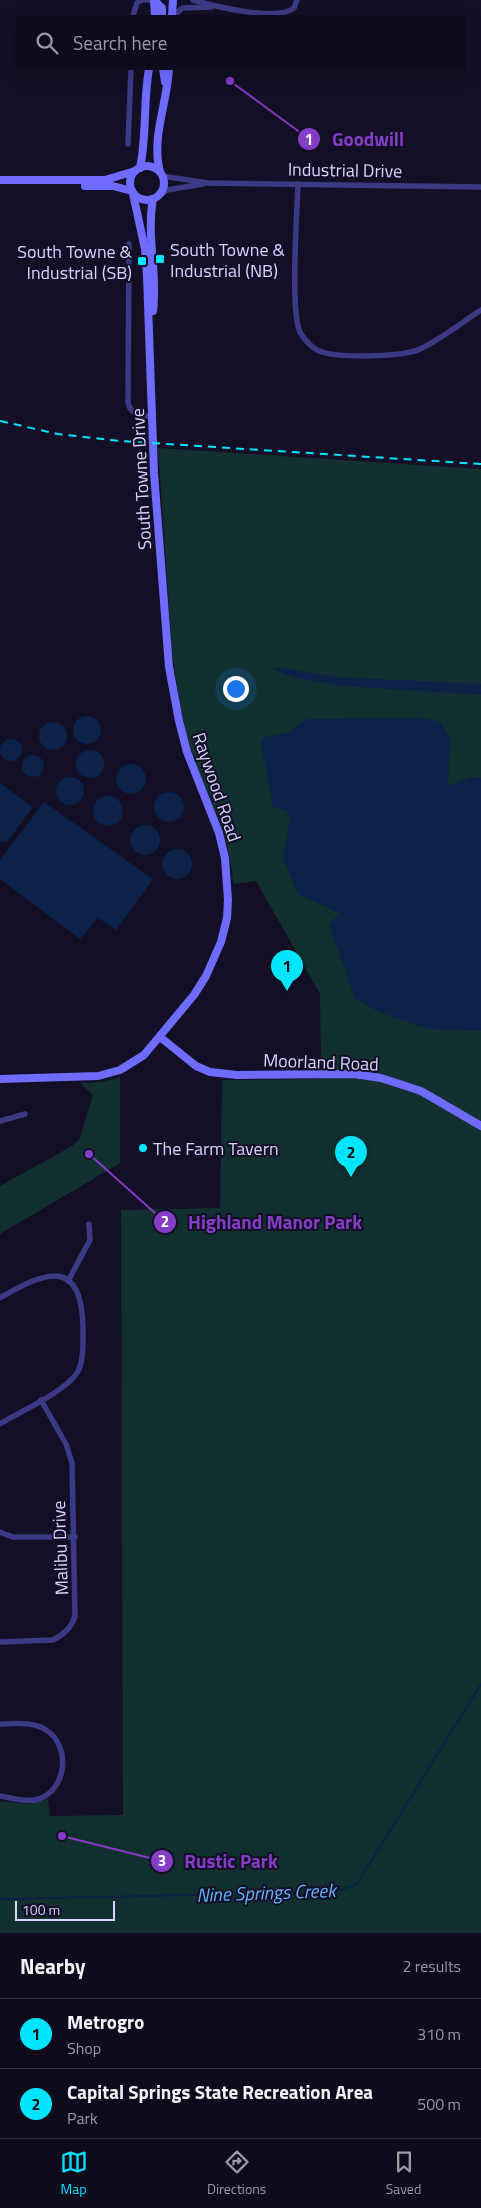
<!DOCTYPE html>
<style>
:root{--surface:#0e0b1c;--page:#1c1929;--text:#f1f3f6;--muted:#9b9ba3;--line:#2e2b3b;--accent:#00e5ff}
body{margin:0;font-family:"Titillium Web",sans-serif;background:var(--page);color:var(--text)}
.scale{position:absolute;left:15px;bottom:12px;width:100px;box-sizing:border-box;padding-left:5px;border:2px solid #d9d4ff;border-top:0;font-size:14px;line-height:18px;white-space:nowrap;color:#d9d4ff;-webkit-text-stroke:4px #130f26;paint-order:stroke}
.you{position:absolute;left:235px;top:688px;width:18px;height:18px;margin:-12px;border:4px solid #fff;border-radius:50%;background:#1a73e8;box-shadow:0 0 0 8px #1a73e833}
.badge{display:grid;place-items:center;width:32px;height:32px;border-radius:50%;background:var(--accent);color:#111;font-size:16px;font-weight:700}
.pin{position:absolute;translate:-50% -41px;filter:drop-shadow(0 1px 2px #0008)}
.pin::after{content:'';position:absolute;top:26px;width:18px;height:15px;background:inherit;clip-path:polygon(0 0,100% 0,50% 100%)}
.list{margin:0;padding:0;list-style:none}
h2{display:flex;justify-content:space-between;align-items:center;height:65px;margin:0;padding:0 20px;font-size:21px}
h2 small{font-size:16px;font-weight:400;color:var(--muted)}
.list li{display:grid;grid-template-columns:32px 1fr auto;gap:15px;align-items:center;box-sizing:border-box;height:70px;padding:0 20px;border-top:1px solid var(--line)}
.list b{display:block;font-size:19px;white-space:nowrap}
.list p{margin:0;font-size:16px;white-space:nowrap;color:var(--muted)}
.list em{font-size:16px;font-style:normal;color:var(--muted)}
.icon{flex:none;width:28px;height:28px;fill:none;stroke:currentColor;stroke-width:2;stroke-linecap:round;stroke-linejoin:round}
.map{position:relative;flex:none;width:481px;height:1933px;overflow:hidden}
.search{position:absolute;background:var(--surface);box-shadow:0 5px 20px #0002;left:15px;right:15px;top:15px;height:55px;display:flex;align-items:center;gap:12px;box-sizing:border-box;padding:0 18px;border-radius:0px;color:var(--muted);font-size:19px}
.sheet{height:205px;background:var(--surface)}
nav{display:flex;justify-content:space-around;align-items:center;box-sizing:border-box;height:70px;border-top:1px solid var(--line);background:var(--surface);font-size:14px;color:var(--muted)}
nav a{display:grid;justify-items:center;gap:2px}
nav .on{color:var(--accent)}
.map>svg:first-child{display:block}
.green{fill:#12302f}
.water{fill:#0c2248}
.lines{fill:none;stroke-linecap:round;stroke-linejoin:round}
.stream{stroke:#0c2248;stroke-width:2}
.street{stroke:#3d3a85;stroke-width:5.5}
.secondary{stroke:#6f6bff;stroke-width:8}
.rail{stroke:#00e5ff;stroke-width:2;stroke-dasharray:8 6;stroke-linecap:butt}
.poi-dot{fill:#00e5ff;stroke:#130f26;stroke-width:2}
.labels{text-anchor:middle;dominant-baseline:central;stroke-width:4;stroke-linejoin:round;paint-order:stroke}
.street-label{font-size:18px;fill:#d9d4ff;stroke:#130f26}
.poi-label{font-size:18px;fill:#d9d4ff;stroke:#130f26;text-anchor:start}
.water-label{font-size:19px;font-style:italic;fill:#62b6ff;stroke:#130f26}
.leader{fill:none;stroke:#843dc5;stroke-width:2}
.callout-dot{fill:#843dc5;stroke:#130f26;stroke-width:2}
.mark-label{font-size:15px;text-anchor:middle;font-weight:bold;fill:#fff}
.callout-label{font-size:19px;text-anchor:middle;font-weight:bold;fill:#843dc5;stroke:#130f26;stroke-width:4;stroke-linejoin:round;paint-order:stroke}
</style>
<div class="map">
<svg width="481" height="1933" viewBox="0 0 481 1933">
<rect width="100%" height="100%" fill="#130f26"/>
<g class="green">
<path d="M158 448 481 469V1933H0V1801L28 1804 48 1799 50 1816 123 1815 121 1210 220 1208 222 1080 321 1079 320 994 256 881 233 884C231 834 205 793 190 747 180 715 176 682 172 649Z"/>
<polygon points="120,1077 120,1163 0,1234 0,1186 72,1146 79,1140 93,1095 80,1083 101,1082"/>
</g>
<g class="water">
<polygon points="276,667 335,677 481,684 481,695 342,686 295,678 274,669"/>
<circle cx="87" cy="730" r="14"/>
<polygon points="424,718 441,722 450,739 448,786 471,777 481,778 481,1031 428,1029 379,1012 355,998 329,925 339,913 298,894 283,858 290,819 286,810 273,807 261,744 264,737 288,733 307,719"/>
<circle cx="53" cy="736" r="14"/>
<circle cx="11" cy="750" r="11"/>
<circle cx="90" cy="764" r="14"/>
<circle cx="33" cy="766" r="11"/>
<circle cx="131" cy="779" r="15"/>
<circle cx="70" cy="791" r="14"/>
<polygon points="0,783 33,807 7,842 0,841"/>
<circle cx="169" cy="807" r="15"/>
<circle cx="108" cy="811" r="15"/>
<polygon points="44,802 153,879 116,930 98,918 80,939 0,879 0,860"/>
<circle cx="145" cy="840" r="15"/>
<circle cx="177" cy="864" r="15"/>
</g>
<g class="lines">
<polyline class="stream" points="0,1899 336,1892 357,1884 481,1684"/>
<g class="street">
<path d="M193 0C214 6 277 22 294 8L297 0"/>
<polyline points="133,16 137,3 142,0 154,0"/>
<polyline points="174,16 182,8 211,7"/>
<polyline points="128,144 131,69"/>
<polyline points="162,176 208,183 481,187"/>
<path d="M298 184C297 213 290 311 300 332 304 340 314 350 322 352 340 358 404 357 420 349 441 339 461 323 481 310"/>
<polyline points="157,197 167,190 203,184"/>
<path d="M129 244 128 402C130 415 141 415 152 417"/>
<polyline points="0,1121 25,1114"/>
<polyline points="68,1281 90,1240 89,1224"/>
<path d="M0 1298C46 1271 82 1257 83 1328 83 1341 84 1362 77 1373 63 1393 21 1411 0 1424"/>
<polyline points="0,1532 13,1537 75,1537"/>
<path d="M0 1642 53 1640C63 1635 72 1627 75 1616L72 1463 66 1444 41 1400"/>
<path d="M0 1724C15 1724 33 1721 46 1730 72 1746 67 1793 35 1800 24 1802 11 1798 0 1796"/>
</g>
<g class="secondary">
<polyline points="154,0 162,8 162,16"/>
<polyline points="154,0 155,16"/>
<polyline points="172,16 173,0"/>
<polyline points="163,69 165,82"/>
<circle cx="147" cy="183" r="17"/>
<path d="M140 168C147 135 143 102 149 69"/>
<path d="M160 172C151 138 167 104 169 69"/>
<polyline points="0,180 105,180 135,171"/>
<polyline points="85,186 113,186 132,191"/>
<path d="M153 311C158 274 146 236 153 199"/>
<polyline points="160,1037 196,1066 210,1072 237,1075 354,1074 381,1078 421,1091 481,1126"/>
<polyline points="0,1079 98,1076 120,1070 144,1055 194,995 206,976 221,942 227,918 228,900 225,858 219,833 187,752 179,721 169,667 154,473 147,276 145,249 133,194"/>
</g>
<polyline class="rail" points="0,421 58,434 120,441 481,464"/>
</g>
<g class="poi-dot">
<rect x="155" y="254" width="10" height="10" rx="2.5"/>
<rect x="137" y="256" width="10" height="10" rx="2.5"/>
<circle cx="143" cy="1148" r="5"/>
</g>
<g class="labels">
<g class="street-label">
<text transform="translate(345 170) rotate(1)">Industrial Drive</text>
<text transform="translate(141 479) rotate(-93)">South Towne Drive</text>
<text transform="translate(217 787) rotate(71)">Raywood Road</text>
<text transform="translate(321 1062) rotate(2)">Moorland Road</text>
<text transform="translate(60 1548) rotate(-92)">Malibu Drive</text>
</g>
<g class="poi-label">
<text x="170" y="249">South Towne &amp;<tspan x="170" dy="21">Industrial (NB)</tspan></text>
<text x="132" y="251" text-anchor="end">South Towne &amp;<tspan x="132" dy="21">Industrial (SB)</tspan></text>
<text x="153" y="1148">The Farm Tavern</text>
</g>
<g class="water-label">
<text transform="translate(266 1892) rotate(-2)">Nine Springs Creek</text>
</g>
</g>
<path class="leader" d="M230 81L309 139M89 1154L165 1222M62 1836L162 1861"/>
<g class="callout-dot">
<circle cx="230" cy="81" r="5"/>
<circle cx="89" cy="1154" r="5"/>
<circle cx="62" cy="1836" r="5"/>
<circle cx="309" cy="139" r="12"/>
<circle cx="165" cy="1222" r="12"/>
<circle cx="162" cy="1861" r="12"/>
</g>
<g class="mark-label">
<text x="309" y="145">1</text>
<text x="165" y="1227">2</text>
<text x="162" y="1866">3</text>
</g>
<g class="callout-label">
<text x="368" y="146">Goodwill</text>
<text x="275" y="1229">Highland Manor Park</text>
<text x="231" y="1868">Rustic Park</text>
</g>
</svg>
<div class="scale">100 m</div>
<div class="you"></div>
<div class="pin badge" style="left:287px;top:991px">1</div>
<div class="pin badge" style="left:351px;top:1177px">2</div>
<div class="search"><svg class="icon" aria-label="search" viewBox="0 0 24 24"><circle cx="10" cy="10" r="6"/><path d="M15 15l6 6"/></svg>Search here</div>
</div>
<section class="sheet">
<h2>Nearby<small>2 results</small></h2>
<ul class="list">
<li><span class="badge">1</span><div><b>Metrogro</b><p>Shop</p></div><em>310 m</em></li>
<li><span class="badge">2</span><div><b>Capital Springs State Recreation Area</b><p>Park</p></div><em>500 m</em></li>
</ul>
</section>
<nav>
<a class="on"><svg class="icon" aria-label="map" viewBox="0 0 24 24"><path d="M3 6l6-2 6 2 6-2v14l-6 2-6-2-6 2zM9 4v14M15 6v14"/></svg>Map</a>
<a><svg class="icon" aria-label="directions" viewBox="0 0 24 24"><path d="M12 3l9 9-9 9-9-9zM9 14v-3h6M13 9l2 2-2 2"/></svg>Directions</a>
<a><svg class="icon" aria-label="saved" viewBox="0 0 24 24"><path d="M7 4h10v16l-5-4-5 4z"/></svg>Saved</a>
</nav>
